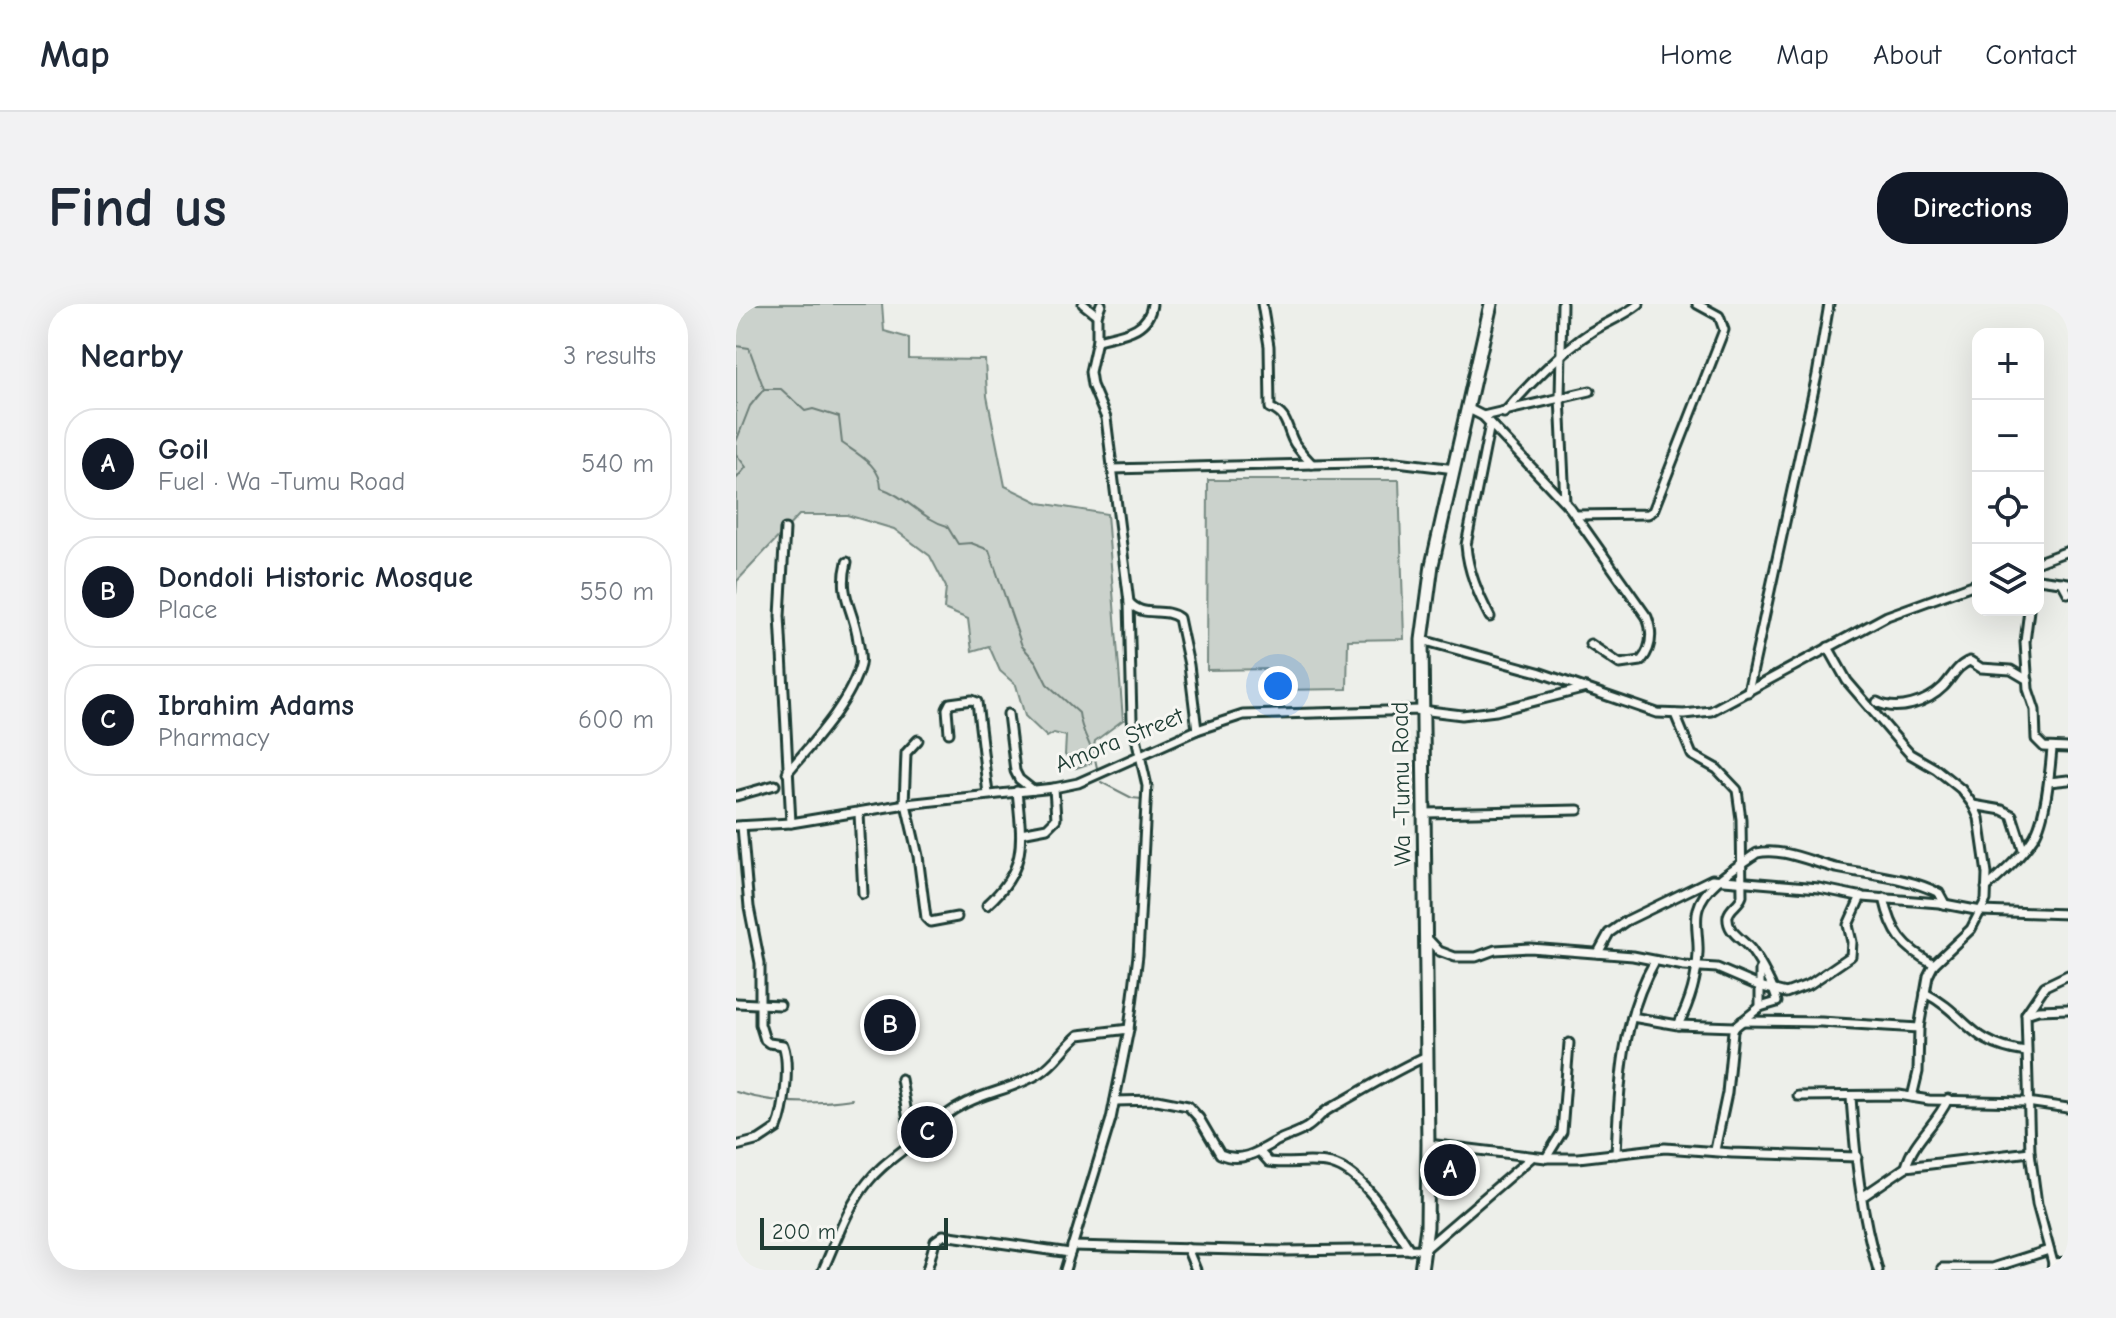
<!DOCTYPE html>
<meta charset="utf-8">
<style>
:root{--surface:#fff;--page:#f2f2f3;--text:#1f2937;--muted:#747a83;--line:#e0e1e3;--accent:#111827}
body{margin:0;font-family:"Comic Neue",sans-serif;background:var(--page);color:var(--text)}
.controls{position:absolute;right:24px;top:24px;display:grid;overflow:hidden;border-radius:16px;box-shadow:0 8px 32px #0002}
.controls button{width:72px;height:72px;display:grid;place-items:center;padding:0;border:0;border-bottom:2px solid var(--line);background:var(--surface);color:var(--text);font:40px sans-serif}
.scale{position:absolute;left:24px;bottom:20px;width:188px;box-sizing:border-box;padding-left:8px;border:4px solid #1f3d34;border-top:0;font-size:22px;line-height:28px;white-space:nowrap;color:#1f3d34;-webkit-text-stroke:6px #f6f6f2;paint-order:stroke}
.you{position:absolute;left:542px;top:382px;width:28px;height:28px;margin:-20px;border:6px solid #fff;border-radius:50%;background:#1a73e8;box-shadow:0 0 0 12px #1a73e833}
.badge{display:grid;place-items:center;width:52px;height:52px;border-radius:50%;background:var(--accent);color:#fff;font-size:26px;font-weight:700}
.pin{position:absolute;translate:-50% -50%;border:4px solid #fff;box-shadow:0 2px 8px #0006}
.list{margin:0;padding:0;list-style:none}
h2{display:flex;justify-content:space-between;align-items:center;height:104px;margin:0;padding:0 32px;font-size:34px}
h2 small{font-size:26px;font-weight:400;color:var(--muted)}
.list li{display:grid;grid-template-columns:52px 1fr auto;gap:24px;align-items:center;box-sizing:border-box;height:112px;margin:0 16px 16px;padding:0 16px;border:2px solid var(--line);border-radius:32px}
.list b{display:block;font-size:30px;white-space:nowrap}
.list p{margin:0;font-size:26px;white-space:nowrap;color:var(--muted)}
.list em{font-size:26px;font-style:normal;color:var(--muted)}
.icon{flex:none;width:44px;height:44px;fill:none;stroke:currentColor;stroke-width:2;stroke-linecap:round;stroke-linejoin:round}
.map{position:relative;flex:none;width:1332px;height:966px;overflow:hidden;border-radius:32px}
header{display:flex;align-items:center;gap:48px;box-sizing:border-box;height:112px;padding:0 40px;background:var(--surface);border-bottom:2px solid var(--line)}
header strong{font-size:38px}
nav{display:flex;gap:44px;margin-inline-start:auto;font-size:28px}
.intro{display:flex;align-items:center;justify-content:space-between;box-sizing:border-box;height:192px;padding:0 48px}
h1{margin:0;font-size:56px}
.button{padding:20px 36px;border-radius:32px;background:var(--accent);color:#fff;font-size:28px;font-weight:700}
main{display:flex;gap:48px;padding:0 48px}
aside{flex:1;background:var(--surface);border-radius:32px;box-shadow:0 8px 32px #0002}
.map>svg:first-child{display:block}
.green{fill:#cbd2cc;stroke:#758880;stroke-width:2}
.lines{fill:none;stroke-linecap:round;stroke-linejoin:round}
.stream{stroke:#6c7e77;stroke-width:2}
.minor-casing{stroke:#1f3d34;stroke-width:13}
.highway-casing{stroke:#1f3d34;stroke-width:17}
.minor{stroke:#f6f6f2;stroke-width:7}
.highway{stroke:#f6f6f2;stroke-width:11}
.labels{text-anchor:middle;dominant-baseline:central;stroke-width:6;stroke-linejoin:round;paint-order:stroke}
.street-label{font-size:24px;fill:#1f3d34;stroke:#f6f6f2}
</style>
<header>
<strong>Map</strong>
<nav><a>Home</a><a>Map</a><a>About</a><a>Contact</a></nav>
</header>
<div class="intro"><h1>Find us</h1><a class="button">Directions</a></div>
<main>
<aside>
<h2>Nearby<small>3 results</small></h2>
<ul class="list">
<li><span class="badge">A</span><div><b>Goil</b><p>Fuel · Wa -Tumu Road</p></div><em>540 m</em></li>
<li><span class="badge">B</span><div><b>Dondoli Historic Mosque</b><p>Place</p></div><em>550 m</em></li>
<li><span class="badge">C</span><div><b>Ibrahim Adams</b><p>Pharmacy</p></div><em>600 m</em></li>
</ul>
</aside>
<div class="map">
<svg width="1332" height="966" viewBox="0 0 1332 966">
<rect width="100%" height="100%" fill="#edefea"/>
<filter id="ink" filterUnits="userSpaceOnUse"><feTurbulence type="fractalNoise" baseFrequency=".0125" numOctaves="2"/><feDisplacementMap in="SourceGraphic" scale="16" xChannelSelector="R" yChannelSelector="G"/><feConvolveMatrix kernelMatrix="1 2 1 2 8 2 1 2 1" color-interpolation-filters="sRGB"/></filter>
<g filter="url(#ink)">
<g class="green">
<polygon points="0,0 146,0 148,27 173,34 173,55 249,56 251,92 269,182 304,199 371,210 387,416 359,437 355,459 340,464 329,451 330,432 318,429 311,433 289,412 280,381 264,367 253,342 236,347 232,315 208,305 210,283 194,252 158,225 111,211 63,211 1,277 0,290"/>
<polygon points="472,176 663,176 668,335 612,336 611,385 539,386 538,365 471,366"/>
</g>
<g class="lines">
<g class="stream">
<polyline points="0,42 13,44 28,85 14,102 0,138"/>
<path d="M28 85H45L69 107 77 105 103 113 106 139C123 151 145 162 145 184 170 192 186 215 211 222L222 240 235 239 253 246 286 342 300 358 311 380 343 409C345 430 358 443 361 464"/>
<polyline points="0,150 10,163 0,175"/>
<polyline points="365,478 396,494 406,495"/>
<path d="M0 788C38 800 76 801 116 795"/>
</g>
<g class="minor-casing">
<g id="minor">
<polyline points="347,0 361,11"/>
<path d="M365 0 361 11V36L354 68 356 81 370 114 393 298C407 315 427 302 443 314L453 361 461 426"/>
<path d="M526 0 533 42 534 104C553 111 550 125 559 140 564 147 570 154 576 160"/>
<polyline points="826,0 824,93 829,198"/>
<path d="M361 36C384 30 413 28 416 0"/>
<path d="M733 105 747 112 834 204 911 313C917 329 916 344 905 357L884 360 854 340"/>
<path d="M768 109C791 82 826 47 855 28 871 18 888 12 903 0"/>
<polyline points="747,112 854,87"/>
<path d="M754 120 730 241C732 267 742 290 754 313"/>
<polyline points="376,165 661,158 719,165"/>
<polyline points="839,211 912,210 917,207 988,26 983,12 961,0"/>
<polyline points="49,225 44,312 55,519"/>
<polyline points="1302,258 1332,247"/>
<polyline points="1302,275 1332,279"/>
<polyline points="1326,278 1332,289"/>
<polyline points="1293,306 1289,338 1292,385 1299,406 1300,435 1308,443 1332,444"/>
<polyline points="686,336 802,368 921,409 948,410 975,407 1151,312 1242,279"/>
<polyline points="1092,343 1111,377 1165,440 1174,450 1200,465 1225,485 1237,501 1243,514 1251,570 1250,596 1235,625 1198,660 1192,672 1183,724 1182,768 1176,793"/>
<polyline points="1012,388 1081,71 1093,0"/>
<path d="M1141 398C1161 409 1192 398 1207 383 1216 374 1221 361 1234 357L1245 364 1275 366 1292 376"/>
<polyline points="272,410 279,467 283,475 297,486"/>
<path d="M939 410 956 451 981 465 1001 486 1005 515 1006 592C1003 601 994 603 992 612 990 629 1008 635 1016 647 1024 658 1039 685 1041 698L1024 703 999 723 997 727 991 789 979 846"/>
<polyline points="213,429 211,405 214,399 236,396 241,398 252,490"/>
<path d="M51 469C76 439 114 399 124 361 126 352 122 339 121 330 115 301 103 290 111 258"/>
<polyline points="1313,478 1332,476"/>
<polyline points="0,492 39,481"/>
<polyline points="170,500 182,552 190,614 194,618 221,613"/>
<polyline points="168,501 170,449 182,436"/>
<polyline points="1237,501 1266,506 1276,511 1287,545"/>
<polyline points="123,509 127,590"/>
<polyline points="689,509 842,506"/>
<polyline points="0,522 55,519 170,500 318,484 342,479 461,426 507,411 685,406 726,411 760,407 850,384"/>
<polyline points="285,529 311,524 320,515 318,484"/>
<path d="M1250 584C1267 569 1286 552 1298 533 1310 514 1314 467 1316 445"/>
<path d="M1148 594C1156 629 1167 644 1198 660"/>
<path d="M251 601C292 564 286 538 281 487"/>
<polyline points="690,633 703,647 719,653 740,653 759,646 794,644 897,652 948,662 981,664 1023,682 1050,689 1074,680 1115,652 1116,638 1112,621 1125,592"/>
<polyline points="862,649 873,629 890,617 976,575 1083,584 1127,593 1203,599 1245,607 1332,610"/>
<path d="M1189 689C1232 711 1232 740 1290 748"/>
<polyline points="0,699 44,701"/>
<polyline points="1024,703 1024,666"/>
<polyline points="1290,710 1302,706 1332,705"/>
<polyline points="896,713 942,721 999,723"/>
<polyline points="1006,717 1085,718 1183,724"/>
<path d="M942 721C954 698 961 675 962 649 963 635 958 618 962 605 968 581 1002 562 1021 549 1046 543 1075 558 1100 564 1133 571 1172 573 1203 589L1209 600"/>
<polyline points="165,775 176,839"/>
<polyline points="1062,792 1163,791 1193,796 1291,798 1332,804"/>
<path d="M1115 793C1119 851 1125 910 1142 966"/>
<path d="M379 797 421 796 452 802 463 814 484 850C505 860 524 847 541 837 550 832 561 830 570 824 579 819 584 810 593 805 626 787 657 767 691 752"/>
<polyline points="692,840 810,854 842,854 929,844 996,849 1121,853"/>
<path d="M0 842 23 836 41 824C49 806 54 759 47 741L33 739 29 736 24 720V659L13 603 6 522"/>
<path d="M524 848 533 858C553 861 576 855 595 860 629 869 655 918 674 946"/>
<path d="M880 850C883 784 885 715 919 657"/>
<polyline points="810,854 826,828 833,739"/>
<path d="M1170 863C1177 836 1201 820 1212 795"/>
<polyline points="1126,893 1170,863 1294,848"/>
<polyline points="336,942 549,947 689,945 796,853"/>
<polyline points="451,944 460,966"/>
<polyline points="1317,959 1332,958"/>
<polyline points="1206,964 1256,964 1313,946"/>
<path d="M87 966C100 937 111 904 131 879 144 862 160 852 176 839 194 824 209 809 230 799 255 787 280 784 304 769 320 759 328 743 343 731L393 725"/>
<polyline points="191,966 199,937 207,931 334,949"/>
<polyline points="329,966 375,815 393,725 402,651 411,482 396,416 393,298"/>
<polyline points="1316,966 1317,959 1301,900 1294,848 1290,710 1309,682 1332,671"/>
</g>
</g>
<g class="highway-casing">
<polyline id="highway" points="685,966 691,923 692,840 686,336 696,261 755,0"/>
</g>
<use href="#minor" class="minor"/>
<use href="#highway" class="highway"/>
</g>
</g>
<g class="labels">
<g class="street-label">
<text transform="translate(383 436) rotate(-22)">Amora Street</text>
<text transform="translate(665 480) rotate(-91)">Wa -Tumu Road</text>
</g>
</g>
</svg>
<div class="controls">
<button>+</button>
<button>−</button>
<button><svg class="icon" aria-label="locate" viewBox="0 0 24 24"><circle cx="12" cy="12" r="6"/><path d="M12 2v4M12 18v4M2 12h4M18 12h4"/></svg></button>
<button><svg class="icon" aria-label="layers" viewBox="0 0 24 24"><path d="M12 4l9 5-9 5-9-5zM3 14l9 5 9-5"/></svg></button>
</div>
<div class="scale">200 m</div>
<div class="you"></div>
<div class="pin badge" style="left:714px;top:866px">A</div>
<div class="pin badge" style="left:154px;top:721px">B</div>
<div class="pin badge" style="left:191px;top:828px">C</div>
</div>
</main>
